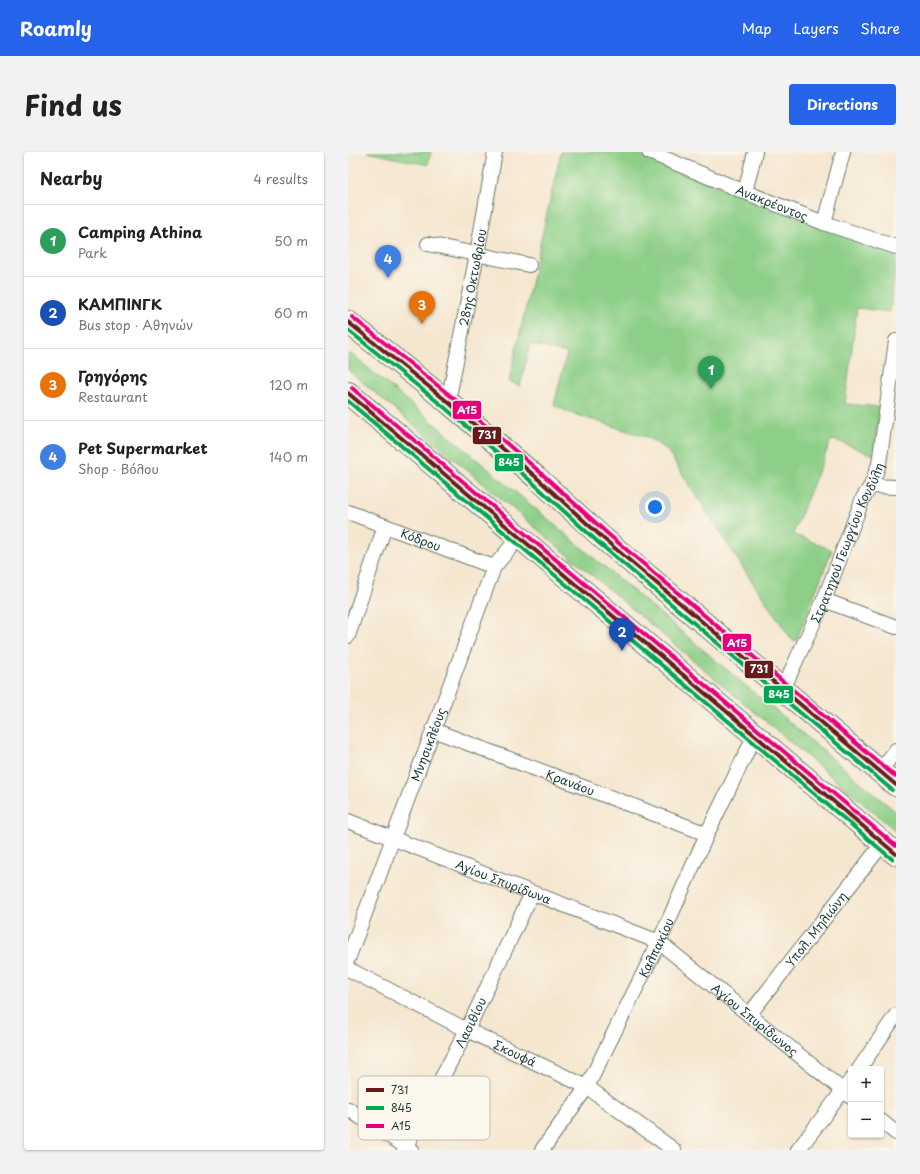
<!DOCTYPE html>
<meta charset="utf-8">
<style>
:root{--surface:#fff;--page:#f2f2f2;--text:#222;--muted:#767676;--line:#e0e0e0;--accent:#2563eb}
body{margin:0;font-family:"Playpen Sans",sans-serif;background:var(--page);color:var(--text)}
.controls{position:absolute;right:12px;bottom:12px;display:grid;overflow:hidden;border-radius:4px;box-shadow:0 1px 3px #0004}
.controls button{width:36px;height:36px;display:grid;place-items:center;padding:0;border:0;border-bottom:1px solid var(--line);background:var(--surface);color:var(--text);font:20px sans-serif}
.you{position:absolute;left:307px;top:355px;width:14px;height:14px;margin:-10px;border:3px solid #fff;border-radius:50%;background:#1a73e8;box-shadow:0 0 0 6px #1a73e833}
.badge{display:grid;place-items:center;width:26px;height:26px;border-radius:50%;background:var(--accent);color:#fff;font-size:13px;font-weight:700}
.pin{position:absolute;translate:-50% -33px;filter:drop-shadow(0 1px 2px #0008)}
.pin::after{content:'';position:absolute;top:21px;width:14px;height:12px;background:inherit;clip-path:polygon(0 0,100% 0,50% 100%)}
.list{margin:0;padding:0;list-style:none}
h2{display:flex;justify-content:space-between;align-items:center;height:52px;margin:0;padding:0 16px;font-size:17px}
h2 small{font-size:13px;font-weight:400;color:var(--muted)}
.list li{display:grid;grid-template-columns:26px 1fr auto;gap:12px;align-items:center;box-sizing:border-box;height:72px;padding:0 16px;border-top:1px solid var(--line)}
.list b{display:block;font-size:15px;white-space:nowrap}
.list p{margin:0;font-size:13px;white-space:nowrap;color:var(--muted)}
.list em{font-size:13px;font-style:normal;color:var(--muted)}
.map{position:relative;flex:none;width:548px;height:998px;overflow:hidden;border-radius:4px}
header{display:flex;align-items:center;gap:24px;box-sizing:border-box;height:56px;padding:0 20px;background:var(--accent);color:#fff}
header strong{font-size:19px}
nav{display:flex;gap:22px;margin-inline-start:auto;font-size:14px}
.intro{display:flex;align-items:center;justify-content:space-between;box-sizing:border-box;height:96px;padding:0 24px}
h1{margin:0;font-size:28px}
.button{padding:10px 18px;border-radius:4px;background:var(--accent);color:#fff;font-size:14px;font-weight:700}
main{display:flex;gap:24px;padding:0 24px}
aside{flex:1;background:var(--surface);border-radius:4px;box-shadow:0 1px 3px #0004}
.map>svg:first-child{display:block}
.green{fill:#8dcf87;stroke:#56865e}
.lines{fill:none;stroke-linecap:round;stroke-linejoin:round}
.street-casing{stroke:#6a786a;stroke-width:16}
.highway-casing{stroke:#6a786a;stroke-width:24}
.street{stroke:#fff;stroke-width:14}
.highway{stroke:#fff;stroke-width:22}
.bus-1-casing{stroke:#fbf7ec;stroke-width:7}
.bus-2-casing{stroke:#fbf7ec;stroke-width:7}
.bus-3-casing{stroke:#fbf7ec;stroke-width:7}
.bus-1{stroke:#681a1a;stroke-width:4}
.bus-2{stroke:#00a651;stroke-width:4}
.bus-3{stroke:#e5007d;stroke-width:4}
.labels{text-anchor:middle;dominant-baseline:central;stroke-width:3;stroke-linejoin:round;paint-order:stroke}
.street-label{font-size:12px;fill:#1f3d34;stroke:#fbf7ec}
.key{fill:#fbf7ec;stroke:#b9bfb5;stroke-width:1}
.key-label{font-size:11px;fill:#1f3d34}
.line-badge{stroke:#fbf7ec;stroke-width:1.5}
.badge-label{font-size:11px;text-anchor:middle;font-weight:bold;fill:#fff}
</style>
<header>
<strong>Roamly</strong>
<nav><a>Map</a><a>Layers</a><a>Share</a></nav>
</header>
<div class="intro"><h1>Find us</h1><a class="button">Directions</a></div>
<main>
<aside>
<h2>Nearby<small>4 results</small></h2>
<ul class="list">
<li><span class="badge" style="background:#2e9e5b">1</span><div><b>Camping Athina</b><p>Park</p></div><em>50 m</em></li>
<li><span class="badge" style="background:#1a4fb4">2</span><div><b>ΚΑΜΠΙΝΓΚ</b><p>Bus stop · Αθηνών</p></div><em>60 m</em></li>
<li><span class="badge" style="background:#e8710a">3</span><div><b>Γρηγόρης</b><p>Restaurant</p></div><em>120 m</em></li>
<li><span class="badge" style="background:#3f7fe0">4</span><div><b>Pet Supermarket</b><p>Shop · Βόλου</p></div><em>140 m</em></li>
</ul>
</aside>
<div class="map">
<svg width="548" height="998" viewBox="0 0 548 998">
<rect width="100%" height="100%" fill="#fbf7ec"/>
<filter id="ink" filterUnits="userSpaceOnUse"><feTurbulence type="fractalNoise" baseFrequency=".025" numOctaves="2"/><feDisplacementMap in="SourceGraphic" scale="8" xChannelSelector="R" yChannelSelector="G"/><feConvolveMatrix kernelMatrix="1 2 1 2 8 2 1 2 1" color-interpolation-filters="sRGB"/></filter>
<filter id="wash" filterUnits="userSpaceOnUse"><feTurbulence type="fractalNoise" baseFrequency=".012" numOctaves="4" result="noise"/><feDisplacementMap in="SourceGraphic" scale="16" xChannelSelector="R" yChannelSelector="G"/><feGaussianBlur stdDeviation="0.9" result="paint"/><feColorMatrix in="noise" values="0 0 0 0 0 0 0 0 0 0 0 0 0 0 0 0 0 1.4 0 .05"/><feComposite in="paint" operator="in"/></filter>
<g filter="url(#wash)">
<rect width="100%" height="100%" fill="#f5e6cf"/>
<g class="green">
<polygon points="19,0 83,0 80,13"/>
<polygon points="213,0 284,0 482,78 548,98 548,110 542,160 509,156 497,252 532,255 525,303 490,289 483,288 445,382 484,398 448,489 444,488 397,419 319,298 299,285 220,260 206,253 219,201 182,192 172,234 161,229"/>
<polygon points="0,201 7,205 548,660 548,679 0,218"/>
</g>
</g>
<g filter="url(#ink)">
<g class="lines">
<g class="street-casing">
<g id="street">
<path id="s1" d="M301 0 397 40 476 71 548 95"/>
<polyline points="397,40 407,0"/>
<polyline points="476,71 495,0"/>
<polyline points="80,92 181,113"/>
<path id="s2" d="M100 250 129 102 147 0"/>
<polyline points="523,334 548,335"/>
<path id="s3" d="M0 360 146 415"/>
<polyline points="476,448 548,475"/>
<polyline points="0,484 37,374"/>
<path id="s4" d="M435 537 476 448 515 346 523 334 531 312 548 189"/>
<path id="s5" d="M85 578 359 682"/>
<polyline points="532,619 548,598"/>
<path id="s6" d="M0 669 311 790 503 945"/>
<path id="s7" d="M0 807 146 415 171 385"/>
<path id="s8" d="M0 817 119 878 239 935 326 998"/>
<path id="s9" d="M401 863 535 691"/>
<polyline points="511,917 548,863"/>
<polyline points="0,957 63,998"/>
<polyline points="533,969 548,981"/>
<path id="s10" d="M56 998 119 878 184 741"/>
<path id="s11" d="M194 998 239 935 311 790 359 682 407 583"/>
<polyline points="450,998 503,928"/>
</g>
</g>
<g class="highway-casing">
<g id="highway">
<polyline points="0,170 100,250 188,325 256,387 548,633"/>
<polyline points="0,241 548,702"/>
</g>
</g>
<use href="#street" class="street"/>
<use href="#highway" class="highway"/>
<g class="bus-1-casing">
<g id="bus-1">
<polyline points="0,170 100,250 188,325 256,387 548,633"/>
<polyline points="0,241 548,702"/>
</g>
</g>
<g class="bus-2-casing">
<g id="bus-2">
<polyline points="0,178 96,255 184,330 252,392 544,638"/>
<polyline points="0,249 544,707"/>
</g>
</g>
<g class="bus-3-casing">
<g id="bus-3">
<polyline points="4,165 104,245 192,320 260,382 548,625"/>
<polyline points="4,236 548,694"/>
</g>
</g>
<use href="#bus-1" class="bus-1"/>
<use href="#bus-2" class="bus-2"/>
<use href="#bus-3" class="bus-3"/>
</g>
</g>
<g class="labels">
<g class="street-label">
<text stroke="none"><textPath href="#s1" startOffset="133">Ανακρέοντος</textPath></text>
<text stroke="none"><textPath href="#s2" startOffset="127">28ης Οκτωβρίου</textPath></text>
<text stroke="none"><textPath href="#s3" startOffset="78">Κόδρου</textPath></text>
<text stroke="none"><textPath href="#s4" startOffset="160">Στρατηγού Γεωργίου Κονδύλη</textPath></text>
<text stroke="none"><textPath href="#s7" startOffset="229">Μνησικλέους</textPath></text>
<text stroke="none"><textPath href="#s5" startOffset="147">Κρανάου</textPath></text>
<text stroke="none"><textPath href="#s6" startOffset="167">Αγίου Σπυρίδωνα</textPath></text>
<text stroke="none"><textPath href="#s9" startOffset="109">Υπολ. Μηλιώνη</textPath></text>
<text stroke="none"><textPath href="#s11" startOffset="233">Καλπακίου</textPath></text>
<text stroke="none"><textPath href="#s6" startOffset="457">Αγίου Σπυρίδωνος</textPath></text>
<text stroke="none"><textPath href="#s10" startOffset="144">Λασιθίου</textPath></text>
<text stroke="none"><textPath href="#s8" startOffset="187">Σκουφά</textPath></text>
</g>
</g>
<rect x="10" y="924" width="132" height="64" rx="6" class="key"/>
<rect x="18" y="936" width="18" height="4" fill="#681a1a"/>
<rect x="18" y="954" width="18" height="4" fill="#00a651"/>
<rect x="18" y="972" width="18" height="4" fill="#e5007d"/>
<g class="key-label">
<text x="43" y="942">731</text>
<text x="43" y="960">845</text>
<text x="43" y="978">Α15</text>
</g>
<g class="line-badge">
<rect x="104" y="248" width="30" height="20" rx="4" fill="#e5007d"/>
<rect x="124" y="274" width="30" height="19" rx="4" fill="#681a1a"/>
<rect x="146" y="301" width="30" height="19" rx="4" fill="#00a651"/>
<rect x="374" y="481" width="30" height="19" rx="4" fill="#e5007d"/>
<rect x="396" y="508" width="30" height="19" rx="4" fill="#681a1a"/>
<rect x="415" y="533" width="31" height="19" rx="4" fill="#00a651"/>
</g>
<g class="badge-label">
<text x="119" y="262">Α15</text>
<text x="139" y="287">731</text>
<text x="161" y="314">845</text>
<text x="389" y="495">Α15</text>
<text x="411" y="521">731</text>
<text x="431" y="546">845</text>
</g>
</svg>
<div class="controls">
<button>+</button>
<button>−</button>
</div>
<div class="you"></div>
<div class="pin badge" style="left:363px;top:237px;background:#2e9e5b">1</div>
<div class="pin badge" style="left:274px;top:499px;background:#1a4fb4">2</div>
<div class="pin badge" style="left:74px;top:172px;background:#e8710a">3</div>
<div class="pin badge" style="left:40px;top:126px;background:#3f7fe0">4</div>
</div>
</main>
